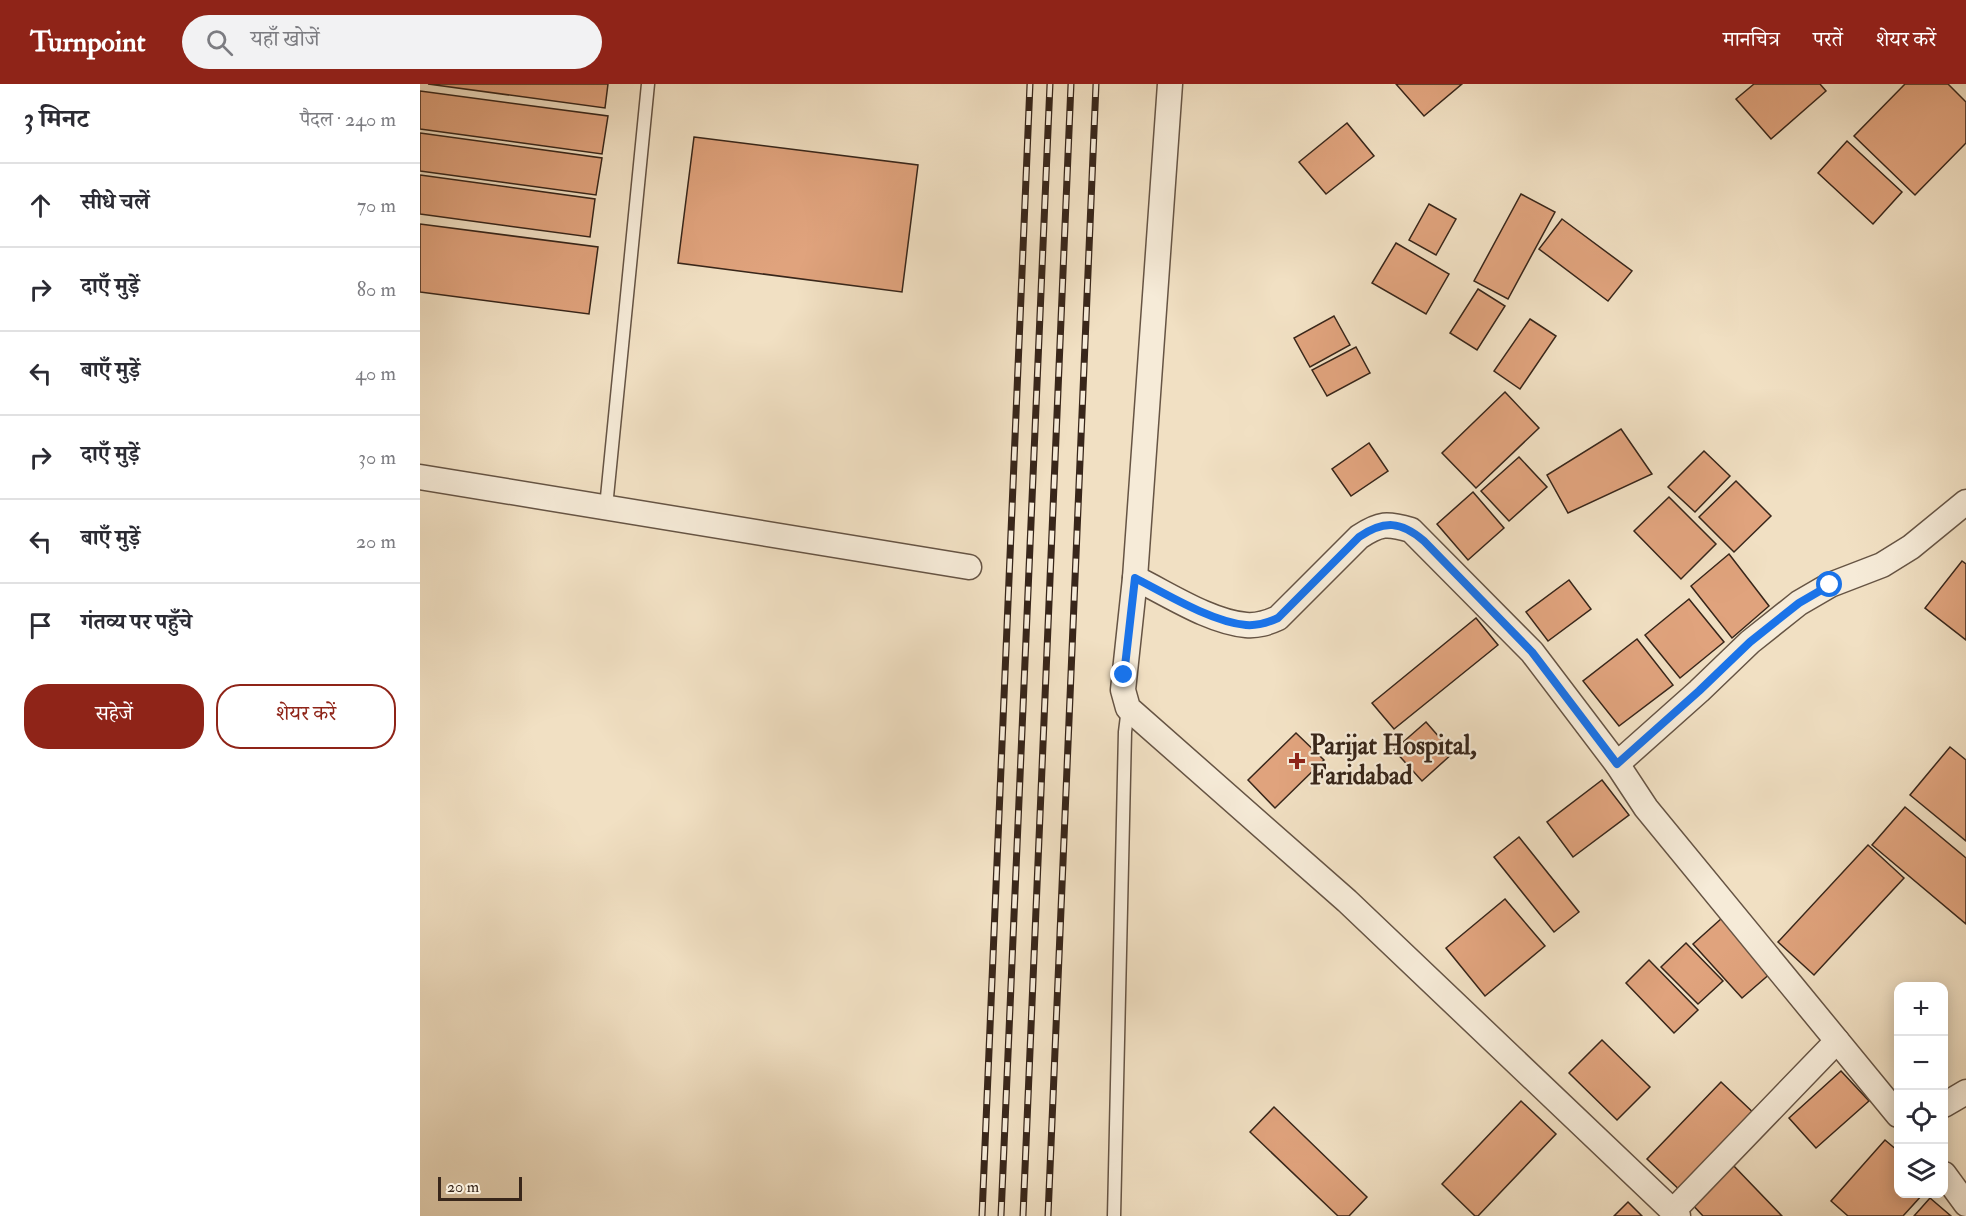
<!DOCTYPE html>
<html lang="hi">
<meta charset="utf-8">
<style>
:root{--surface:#fff;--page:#f2f2f3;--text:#2b2b33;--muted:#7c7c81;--line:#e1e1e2;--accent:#8f2418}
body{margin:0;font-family:"IM FELL Double Pica","Noto Serif Devanagari",serif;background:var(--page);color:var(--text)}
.controls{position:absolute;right:18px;bottom:18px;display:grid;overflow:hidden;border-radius:12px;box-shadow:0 3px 15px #0003}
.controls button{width:54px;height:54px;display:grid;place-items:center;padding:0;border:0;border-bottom:2px solid var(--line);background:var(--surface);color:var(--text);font:30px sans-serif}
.scale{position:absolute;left:18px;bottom:15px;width:84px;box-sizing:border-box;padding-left:6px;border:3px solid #38261a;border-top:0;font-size:16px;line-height:21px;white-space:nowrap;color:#38261a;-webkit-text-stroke:4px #f6ebd8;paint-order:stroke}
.stop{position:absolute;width:18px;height:18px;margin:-14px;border:4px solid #1a73e8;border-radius:50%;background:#fff}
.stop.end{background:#1a73e8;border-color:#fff;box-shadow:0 2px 6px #0008}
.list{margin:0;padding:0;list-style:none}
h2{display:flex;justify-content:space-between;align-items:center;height:78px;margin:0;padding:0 24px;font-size:26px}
h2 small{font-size:20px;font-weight:400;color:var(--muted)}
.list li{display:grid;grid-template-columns:39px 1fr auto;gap:18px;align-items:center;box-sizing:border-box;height:84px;padding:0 24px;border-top:2px solid var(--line)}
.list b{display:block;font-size:22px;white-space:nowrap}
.list em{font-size:20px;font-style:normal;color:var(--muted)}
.actions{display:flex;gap:12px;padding:18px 24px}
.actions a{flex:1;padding:14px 0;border:2px solid var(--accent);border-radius:24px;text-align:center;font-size:21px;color:var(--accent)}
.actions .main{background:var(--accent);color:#fff}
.icon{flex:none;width:33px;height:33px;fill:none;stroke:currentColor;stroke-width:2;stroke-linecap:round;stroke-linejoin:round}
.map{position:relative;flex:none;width:1546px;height:1132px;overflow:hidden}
header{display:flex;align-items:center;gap:36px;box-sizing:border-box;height:84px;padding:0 30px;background:var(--accent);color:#fff}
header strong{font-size:28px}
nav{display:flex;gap:33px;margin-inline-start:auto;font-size:21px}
.search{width:420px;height:54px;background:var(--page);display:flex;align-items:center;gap:15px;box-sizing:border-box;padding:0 21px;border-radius:33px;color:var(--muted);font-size:22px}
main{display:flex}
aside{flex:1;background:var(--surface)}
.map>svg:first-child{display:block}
.building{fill:#e0a37d;stroke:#38261a;stroke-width:1.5}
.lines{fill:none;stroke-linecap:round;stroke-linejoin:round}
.lane-casing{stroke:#665444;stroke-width:15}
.street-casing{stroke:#665444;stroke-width:27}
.lane{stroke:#f6ebd8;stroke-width:12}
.street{stroke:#f6ebd8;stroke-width:24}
.rail-casing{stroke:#38261a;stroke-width:7}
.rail{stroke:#f6ebd8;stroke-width:4.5;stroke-dasharray:14;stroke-linecap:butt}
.route{stroke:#1a73e8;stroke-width:8}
.poi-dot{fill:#8f2418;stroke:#f6ebd8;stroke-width:2}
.labels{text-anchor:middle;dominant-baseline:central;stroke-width:4.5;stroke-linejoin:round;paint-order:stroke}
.poi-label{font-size:26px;font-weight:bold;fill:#38261a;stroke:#f6ebd8;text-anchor:start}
</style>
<header>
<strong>Turnpoint</strong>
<div class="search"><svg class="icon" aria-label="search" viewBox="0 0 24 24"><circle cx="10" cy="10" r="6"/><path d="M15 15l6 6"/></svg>यहाँ खोजें</div>
<nav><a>मानचित्र</a><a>परतें</a><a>शेयर करें</a></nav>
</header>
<main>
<aside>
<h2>3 मिनट<small>पैदल · 240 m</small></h2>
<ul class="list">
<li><svg class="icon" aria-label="ahead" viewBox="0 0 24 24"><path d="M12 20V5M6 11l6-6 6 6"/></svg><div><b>सीधे चलें</b></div><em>70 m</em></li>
<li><svg class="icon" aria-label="right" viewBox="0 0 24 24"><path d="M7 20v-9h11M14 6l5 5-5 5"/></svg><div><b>दाएँ मुड़ें</b></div><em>80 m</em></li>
<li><svg class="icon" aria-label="left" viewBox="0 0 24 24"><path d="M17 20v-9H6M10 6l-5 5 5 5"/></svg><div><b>बाएँ मुड़ें</b></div><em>40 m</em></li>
<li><svg class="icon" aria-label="right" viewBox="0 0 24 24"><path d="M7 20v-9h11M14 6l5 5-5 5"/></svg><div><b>दाएँ मुड़ें</b></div><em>30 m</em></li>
<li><svg class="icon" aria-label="left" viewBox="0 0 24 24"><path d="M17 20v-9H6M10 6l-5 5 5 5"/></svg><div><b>बाएँ मुड़ें</b></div><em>20 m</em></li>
<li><svg class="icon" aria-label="arrive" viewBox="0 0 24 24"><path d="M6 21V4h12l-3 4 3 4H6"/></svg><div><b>गंतव्य पर पहुँचे</b></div></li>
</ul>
<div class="actions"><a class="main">सहेजें</a><a>शेयर करें</a></div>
</aside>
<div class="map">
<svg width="1546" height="1132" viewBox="0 0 1546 1132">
<rect width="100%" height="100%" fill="#f1e0c3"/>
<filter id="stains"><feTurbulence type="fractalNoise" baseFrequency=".00333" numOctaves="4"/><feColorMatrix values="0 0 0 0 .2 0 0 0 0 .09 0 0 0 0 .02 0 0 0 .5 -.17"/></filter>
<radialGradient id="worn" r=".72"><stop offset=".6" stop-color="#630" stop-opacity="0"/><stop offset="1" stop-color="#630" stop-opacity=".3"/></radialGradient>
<g class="building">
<polygon points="8,0 188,0 185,24"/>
<polygon points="976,0 1042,0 1004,32"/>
<polygon points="1334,0 1400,0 1406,7 1351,55 1316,15"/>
<polygon points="1485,0 1528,0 1546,18 1546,59 1495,111 1434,52"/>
<polygon points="0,7 188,32 182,70 0,45"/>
<polygon points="927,39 954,72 906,110 879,78"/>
<polygon points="0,49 182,74 176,111 0,87"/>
<polygon points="274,53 498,81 482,208 258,179"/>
<polygon points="1427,57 1482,108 1453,140 1398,89"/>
<polygon points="0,91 175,115 170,153 0,130"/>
<polygon points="1101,110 1135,128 1088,215 1054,197"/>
<polygon points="1009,120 1036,135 1016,171 989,156"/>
<polygon points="1142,135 1212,187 1188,217 1119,165"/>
<polygon points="0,140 178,163 169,230 0,208"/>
<polygon points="976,159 1029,190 1006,230 952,199"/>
<polygon points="1058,205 1085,222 1057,266 1030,249"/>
<polygon points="914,232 930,261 890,283 874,254"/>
<polygon points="1110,235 1136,252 1100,305 1074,287"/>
<polygon points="936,263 950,289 907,312 892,286"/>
<polygon points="1085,308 1119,344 1056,404 1022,369"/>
<polygon points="1201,345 1232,390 1148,429 1127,391"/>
<polygon points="949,359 968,387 931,412 912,385"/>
<polygon points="1284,367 1310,392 1275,428 1248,403"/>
<polygon points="1099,373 1127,403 1089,437 1061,407"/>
<polygon points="1316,397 1351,432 1314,468 1279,433"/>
<polygon points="1053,408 1084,444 1048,476 1017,440"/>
<polygon points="1249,413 1296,460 1261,495 1214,447"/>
<polygon points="1309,470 1349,522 1312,554 1271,502"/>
<polygon points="1542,477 1546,480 1546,556 1505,524"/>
<polygon points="1149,496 1171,525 1128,557 1106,528"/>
<polygon points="1269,515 1304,558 1260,594 1225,551"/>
<polygon points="1056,534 1078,561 974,645 952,619"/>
<polygon points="1217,555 1253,601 1199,642 1163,597"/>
<polygon points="1006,638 1033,669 1002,697 974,666"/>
<polygon points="876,649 904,676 855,724 828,696"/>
<polygon points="1530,663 1546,676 1546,757 1490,711"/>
<polygon points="1182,696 1209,731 1153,773 1127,738"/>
<polygon points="1485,723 1546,774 1546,840 1452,761"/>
<polygon points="1099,753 1159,828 1134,848 1074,773"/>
<polygon points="1448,761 1484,794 1394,891 1358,858"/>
<polygon points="1085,815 1125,862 1065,912 1026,864"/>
<polygon points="1302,834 1352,888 1322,914 1273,860"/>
<polygon points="1266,859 1303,897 1278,920 1241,883"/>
<polygon points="1229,876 1278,926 1254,949 1206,899"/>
<polygon points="1182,956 1230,1003 1197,1036 1149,989"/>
<polygon points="1421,987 1449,1017 1396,1064 1369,1034"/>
<polygon points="1301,998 1339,1034 1265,1111 1227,1075"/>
<polygon points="1101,1017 1136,1050 1058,1132 1055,1132 1022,1100"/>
<polygon points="854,1023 947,1113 929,1132 918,1132 830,1048"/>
<polygon points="1465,1056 1478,1067 1478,1110 1503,1110 1483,1132 1428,1132 1411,1117"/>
<polygon points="1311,1079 1362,1132 1283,1132 1270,1118"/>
<polygon points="1510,1114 1531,1132 1494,1132"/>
<polygon points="1208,1118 1222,1132 1194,1132"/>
</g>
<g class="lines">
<g class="lane-casing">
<g id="lane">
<polyline points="186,423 228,0"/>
<polyline points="694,1132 705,648 708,624"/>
</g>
</g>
<g class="street-casing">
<g id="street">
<polyline points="750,0 715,494 703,606 708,624 927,817 1258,1132"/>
<polyline points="0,393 549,483"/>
<path d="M715 494C748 510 790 538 826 541 838 542 847 539 858 534L939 453C960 439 967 439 991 446L1112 568 1197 680 1226 724 1478 1031"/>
<polyline points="1197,680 1279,607 1330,558 1379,519 1410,501 1462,481 1491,463 1546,418"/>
<polyline points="1524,1021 1546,1008"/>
<polyline points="1524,1090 1546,1120"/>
<polyline points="1253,1127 1417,957"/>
</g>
</g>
<use href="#lane" class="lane"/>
<use href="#street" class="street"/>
<g class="rail-casing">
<g id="rail">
<polyline points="562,1132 610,0"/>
<polyline points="581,1132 630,0"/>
<polyline points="603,1132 651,0"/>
<polyline points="628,1132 676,0"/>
</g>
</g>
<use href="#rail" class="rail"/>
</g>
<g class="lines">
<path class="route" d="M704 591 715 494C746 510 792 538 826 541 838 542 847 539 858 534L939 453C964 436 981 437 1004 457L1112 568 1197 680 1279 607 1330 558 1379 519 1410 501"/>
</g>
<path class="poi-dot" d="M874 668h6v6h6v6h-6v6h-6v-6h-6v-6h6z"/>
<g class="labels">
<g class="poi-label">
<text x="890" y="662">Parijat Hospital,<tspan x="890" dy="30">Faridabad</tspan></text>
</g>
</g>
<rect width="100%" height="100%" filter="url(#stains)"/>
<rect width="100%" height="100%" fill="url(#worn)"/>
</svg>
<div class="controls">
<button>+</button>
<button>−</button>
<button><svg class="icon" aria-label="locate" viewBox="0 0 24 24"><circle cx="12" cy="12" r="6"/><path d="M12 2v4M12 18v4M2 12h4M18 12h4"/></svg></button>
<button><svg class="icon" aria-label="layers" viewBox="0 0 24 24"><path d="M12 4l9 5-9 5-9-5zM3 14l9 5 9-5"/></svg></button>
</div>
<div class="scale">20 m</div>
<div class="stop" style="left:1410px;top:501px"></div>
<div class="stop end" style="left:704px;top:591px"></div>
</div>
</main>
